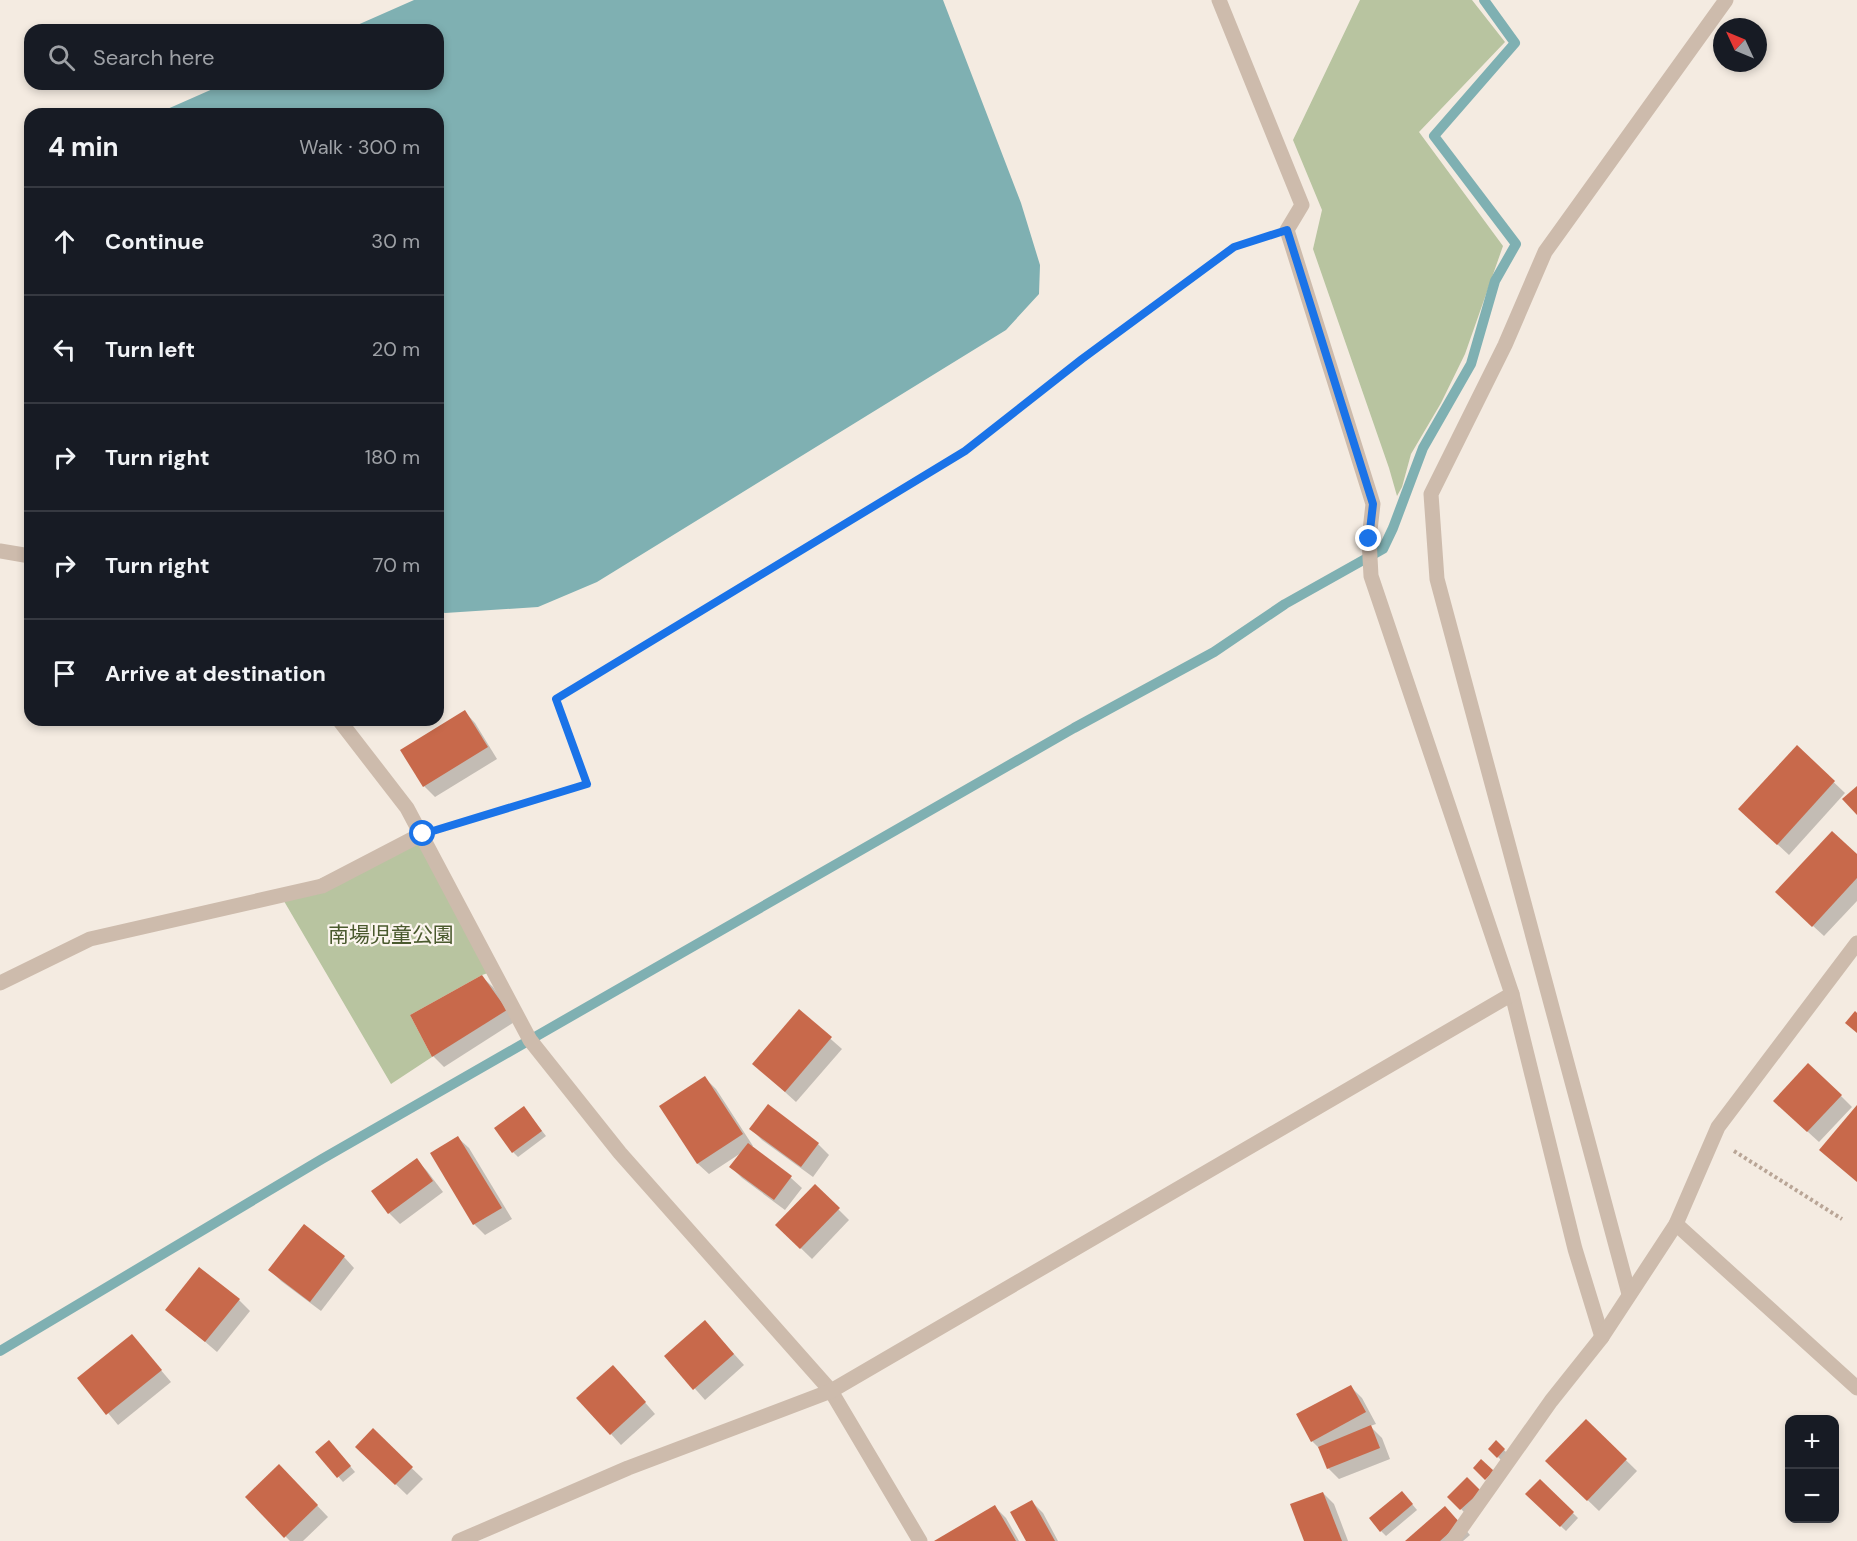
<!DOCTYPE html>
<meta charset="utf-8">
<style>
:root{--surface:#171b24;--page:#242831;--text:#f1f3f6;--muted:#9ea1a6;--line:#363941}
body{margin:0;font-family:"DM Sans","Noto Sans JP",sans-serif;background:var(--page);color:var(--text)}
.controls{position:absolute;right:18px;bottom:18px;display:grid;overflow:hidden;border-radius:12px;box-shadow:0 3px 9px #0003}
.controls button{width:54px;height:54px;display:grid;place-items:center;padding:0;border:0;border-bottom:2px solid var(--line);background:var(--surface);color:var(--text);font:30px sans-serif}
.compass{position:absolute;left:1713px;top:18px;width:54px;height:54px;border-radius:50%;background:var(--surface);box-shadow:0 3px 9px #0003;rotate:314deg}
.stop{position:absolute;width:18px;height:18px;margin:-14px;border:4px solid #1a73e8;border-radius:50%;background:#fff}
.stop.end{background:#1a73e8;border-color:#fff;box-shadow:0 2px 6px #0008}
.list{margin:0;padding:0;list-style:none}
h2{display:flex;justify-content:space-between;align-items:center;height:78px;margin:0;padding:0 24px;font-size:26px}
h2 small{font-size:20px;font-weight:400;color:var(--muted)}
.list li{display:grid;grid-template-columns:39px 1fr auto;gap:18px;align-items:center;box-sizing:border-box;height:108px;padding:0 24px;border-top:2px solid var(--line)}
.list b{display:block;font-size:22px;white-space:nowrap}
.list em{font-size:20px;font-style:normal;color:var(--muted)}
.icon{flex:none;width:33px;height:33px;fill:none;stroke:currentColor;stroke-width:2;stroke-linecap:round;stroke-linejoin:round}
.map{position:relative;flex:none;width:1857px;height:1541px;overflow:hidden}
.search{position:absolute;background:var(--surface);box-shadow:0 3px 9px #0003;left:24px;top:24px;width:420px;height:66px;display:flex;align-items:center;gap:15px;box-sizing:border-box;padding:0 21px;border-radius:18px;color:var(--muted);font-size:22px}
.panel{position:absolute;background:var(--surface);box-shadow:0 3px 9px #0003;left:24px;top:108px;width:420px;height:618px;border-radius:18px}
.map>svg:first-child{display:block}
.green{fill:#b8c4a0}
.water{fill:#7fb0b2}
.shadow{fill:#0003}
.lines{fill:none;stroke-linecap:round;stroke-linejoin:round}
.stream{stroke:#7fb0b2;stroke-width:10}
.building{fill:#c8694b}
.path{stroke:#b9a596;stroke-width:4;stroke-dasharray:3 3;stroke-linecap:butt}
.minor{stroke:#cdbbac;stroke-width:15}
.tertiary{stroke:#cdbbac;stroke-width:15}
.route{stroke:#1a73e8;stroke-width:8}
.labels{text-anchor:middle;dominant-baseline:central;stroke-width:4.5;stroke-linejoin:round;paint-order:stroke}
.park-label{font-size:21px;fill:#4a5a2e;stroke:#fbf5ee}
</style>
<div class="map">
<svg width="1857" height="1541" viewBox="0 0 1857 1541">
<rect width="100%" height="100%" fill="#f4ebe1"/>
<g class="green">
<polygon points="1360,0 1472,0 1505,42 1419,132 1503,246 1465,354 1441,403 1411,454 1402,487 1397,496 1389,468 1313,249 1322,210 1293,140"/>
<polygon points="422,834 494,971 482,975 410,1015 432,1057 391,1084 281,896"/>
</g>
<polygon class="water" points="414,0 943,0 1021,203 1040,265 1039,294 1006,330 597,582 538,607 445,613 438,611 438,114 156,114 224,84 438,84 438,30 346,30"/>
<g class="shadow">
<polygon points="465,712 475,723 497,759 435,797 424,786 402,751"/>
<polygon points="1797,747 1845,793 1789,855 1751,820"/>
<polygon points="1857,856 1857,901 1824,936 1788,903"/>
<polygon points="482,977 493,987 516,1021 444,1067 433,1056 412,1016"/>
<polygon points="799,1011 842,1049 796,1102 754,1064"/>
<polygon points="705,1078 716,1089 753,1146 751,1147 791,1178 802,1188 785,1210 742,1178 731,1167 741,1153 709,1174 698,1164 661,1107"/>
<polygon points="1841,1096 1852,1107 1819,1142 1786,1112"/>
<polygon points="528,1113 546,1136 518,1157 513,1152"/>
<polygon points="751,1129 818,1144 829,1155 813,1177 762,1140"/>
<polygon points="458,1138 469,1148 512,1219 485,1235 474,1224"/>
<polygon points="417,1160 427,1171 443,1192 400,1224 389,1213"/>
<polygon points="815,1186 849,1220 812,1259 777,1225"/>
<polygon points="344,1257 354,1268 321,1311 281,1281 270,1270"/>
<polygon points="239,1300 250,1311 217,1352 167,1309"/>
<polygon points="705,1322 744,1365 705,1400 666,1356"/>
<polygon points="132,1336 171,1382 118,1425 79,1378"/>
<polygon points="624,1378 655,1414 621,1445 611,1434"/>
<polygon points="1351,1387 1362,1398 1376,1424 1370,1426 1382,1438 1390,1459 1339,1479 1328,1468 1321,1450 1312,1441"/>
<polygon points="1586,1421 1637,1471 1599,1511 1547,1461"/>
<polygon points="373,1431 423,1479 407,1495 357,1447"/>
<polygon points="1496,1442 1509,1455 1503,1462 1490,1449"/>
<polygon points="334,1447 355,1472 343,1482 317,1452"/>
<polygon points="290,1477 328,1517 303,1541 290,1541 247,1497"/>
<polygon points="1540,1481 1578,1518 1566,1531 1527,1494"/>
<polygon points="1323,1493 1334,1504 1348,1541 1306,1541"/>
<polygon points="1449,1497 1485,1497 1466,1514"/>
<polygon points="1407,1498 1417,1510 1386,1536 1381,1531"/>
<polygon points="1032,1502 1043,1513 1058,1541 1028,1541"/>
<polygon points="995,1507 1006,1518 1019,1541 937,1541"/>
<polygon points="1456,1519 1470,1535 1463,1541 1408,1541"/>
</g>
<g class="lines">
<polyline class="stream" points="0,1351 322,1159 1074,728 1214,652 1285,604 1383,549 1393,528 1423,448 1471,364 1495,281 1516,244 1434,136 1515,43 1484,0"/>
</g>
<g class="building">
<polygon points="465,710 488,747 423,787 400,750"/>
<polygon points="1797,745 1835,781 1777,845 1738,809"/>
<polygon points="1857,786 1857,815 1842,799"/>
<polygon points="1832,831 1857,854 1857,878 1812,927 1775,892"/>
<polygon points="482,975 507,1010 432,1057 410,1015"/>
<polygon points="799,1009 832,1037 785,1092 752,1064"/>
<polygon points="1855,1011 1857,1013 1857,1033 1845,1023"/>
<polygon points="1808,1063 1842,1095 1807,1132 1773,1101"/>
<polygon points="705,1076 743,1134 697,1164 659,1106"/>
<polygon points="768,1104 819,1143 801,1167 749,1129"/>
<polygon points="1857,1105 1857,1182 1819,1150"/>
<polygon points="524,1106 542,1131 512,1153 494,1128"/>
<polygon points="458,1136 502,1208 473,1225 430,1153"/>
<polygon points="748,1143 792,1176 774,1200 729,1167"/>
<polygon points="417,1158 433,1181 388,1214 371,1191"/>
<polygon points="815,1184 840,1208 800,1249 775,1225"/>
<polygon points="304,1224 345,1256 310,1302 268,1270"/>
<polygon points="199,1267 240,1299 205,1342 165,1310"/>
<polygon points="705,1320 734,1354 693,1390 664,1356"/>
<polygon points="132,1334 162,1370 106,1415 77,1378"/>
<polygon points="613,1365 646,1402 610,1435 576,1398"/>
<polygon points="1351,1385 1366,1412 1311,1442 1296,1414"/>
<polygon points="1586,1419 1627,1459 1587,1501 1545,1461"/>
<polygon points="1371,1425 1380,1448 1327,1469 1318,1447"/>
<polygon points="373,1428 413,1467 395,1485 355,1447"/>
<polygon points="329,1440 351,1466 337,1478 315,1452"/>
<polygon points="1496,1440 1505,1449 1497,1458 1488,1449"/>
<polygon points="1481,1459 1494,1471 1485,1480 1473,1468"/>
<polygon points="279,1464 318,1505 284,1538 245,1497"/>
<polygon points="1467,1477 1481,1491 1460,1510 1447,1497"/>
<polygon points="1540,1479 1574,1512 1560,1527 1525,1494"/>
<polygon points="1402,1491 1413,1504 1380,1532 1369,1518"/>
<polygon points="1323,1492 1342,1541 1304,1541 1290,1504"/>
<polygon points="1032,1500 1055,1541 1026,1541 1010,1512"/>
<polygon points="995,1505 1016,1541 934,1541"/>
<polygon points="1445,1506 1460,1523 1440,1541 1405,1541"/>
</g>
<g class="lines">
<g class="path">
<polyline points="443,828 587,784 556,699 965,451 1082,359 1234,247 1264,237"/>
<polyline points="1734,1151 1842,1219"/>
</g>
<g class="minor">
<polyline points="1219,0 1302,205 1287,230 1373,504 1369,539 1371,576 1512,994 1575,1249 1602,1337"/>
<polyline points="0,551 30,556"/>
<polyline points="339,720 407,808 530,1040 620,1153 831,1391 920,1541"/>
<polyline points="0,983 90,939 322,886 422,834"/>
<polyline points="1676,1224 1857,1388"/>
<polyline points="1629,1294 1437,579 1431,494 1505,345 1545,252 1726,0"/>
<polyline points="459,1541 628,1468 831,1391 1512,994"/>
</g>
<polyline class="tertiary" points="1452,1541 1551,1401 1602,1337 1676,1224 1718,1127 1857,943"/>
</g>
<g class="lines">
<polyline class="route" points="423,834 587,784 556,699 965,451 1082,359 1234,247 1287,230 1373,504 1369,539"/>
</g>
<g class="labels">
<g class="park-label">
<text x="391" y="935">南場児童公園</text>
</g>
</g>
</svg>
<div class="controls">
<button>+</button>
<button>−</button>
</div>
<svg class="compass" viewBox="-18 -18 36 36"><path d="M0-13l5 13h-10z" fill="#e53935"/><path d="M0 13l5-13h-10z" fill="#9ea1a6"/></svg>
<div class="stop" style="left:423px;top:834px"></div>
<div class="stop end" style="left:1369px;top:539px"></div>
<div class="search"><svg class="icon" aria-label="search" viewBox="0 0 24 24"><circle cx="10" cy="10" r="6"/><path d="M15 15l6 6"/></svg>Search here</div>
<section class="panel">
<h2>4 min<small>Walk · 300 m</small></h2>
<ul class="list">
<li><svg class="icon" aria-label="ahead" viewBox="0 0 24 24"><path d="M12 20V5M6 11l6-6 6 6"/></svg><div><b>Continue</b></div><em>30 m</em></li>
<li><svg class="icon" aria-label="left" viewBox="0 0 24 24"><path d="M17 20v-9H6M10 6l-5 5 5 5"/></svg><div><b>Turn left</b></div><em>20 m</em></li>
<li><svg class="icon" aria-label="right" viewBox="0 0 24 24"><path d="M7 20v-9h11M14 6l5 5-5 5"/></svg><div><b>Turn right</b></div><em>180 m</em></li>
<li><svg class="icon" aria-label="right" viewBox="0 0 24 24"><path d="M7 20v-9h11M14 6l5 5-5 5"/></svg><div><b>Turn right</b></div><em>70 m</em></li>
<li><svg class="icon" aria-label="arrive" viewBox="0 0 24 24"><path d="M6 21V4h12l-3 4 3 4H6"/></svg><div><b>Arrive at destination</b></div></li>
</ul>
</section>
</div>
